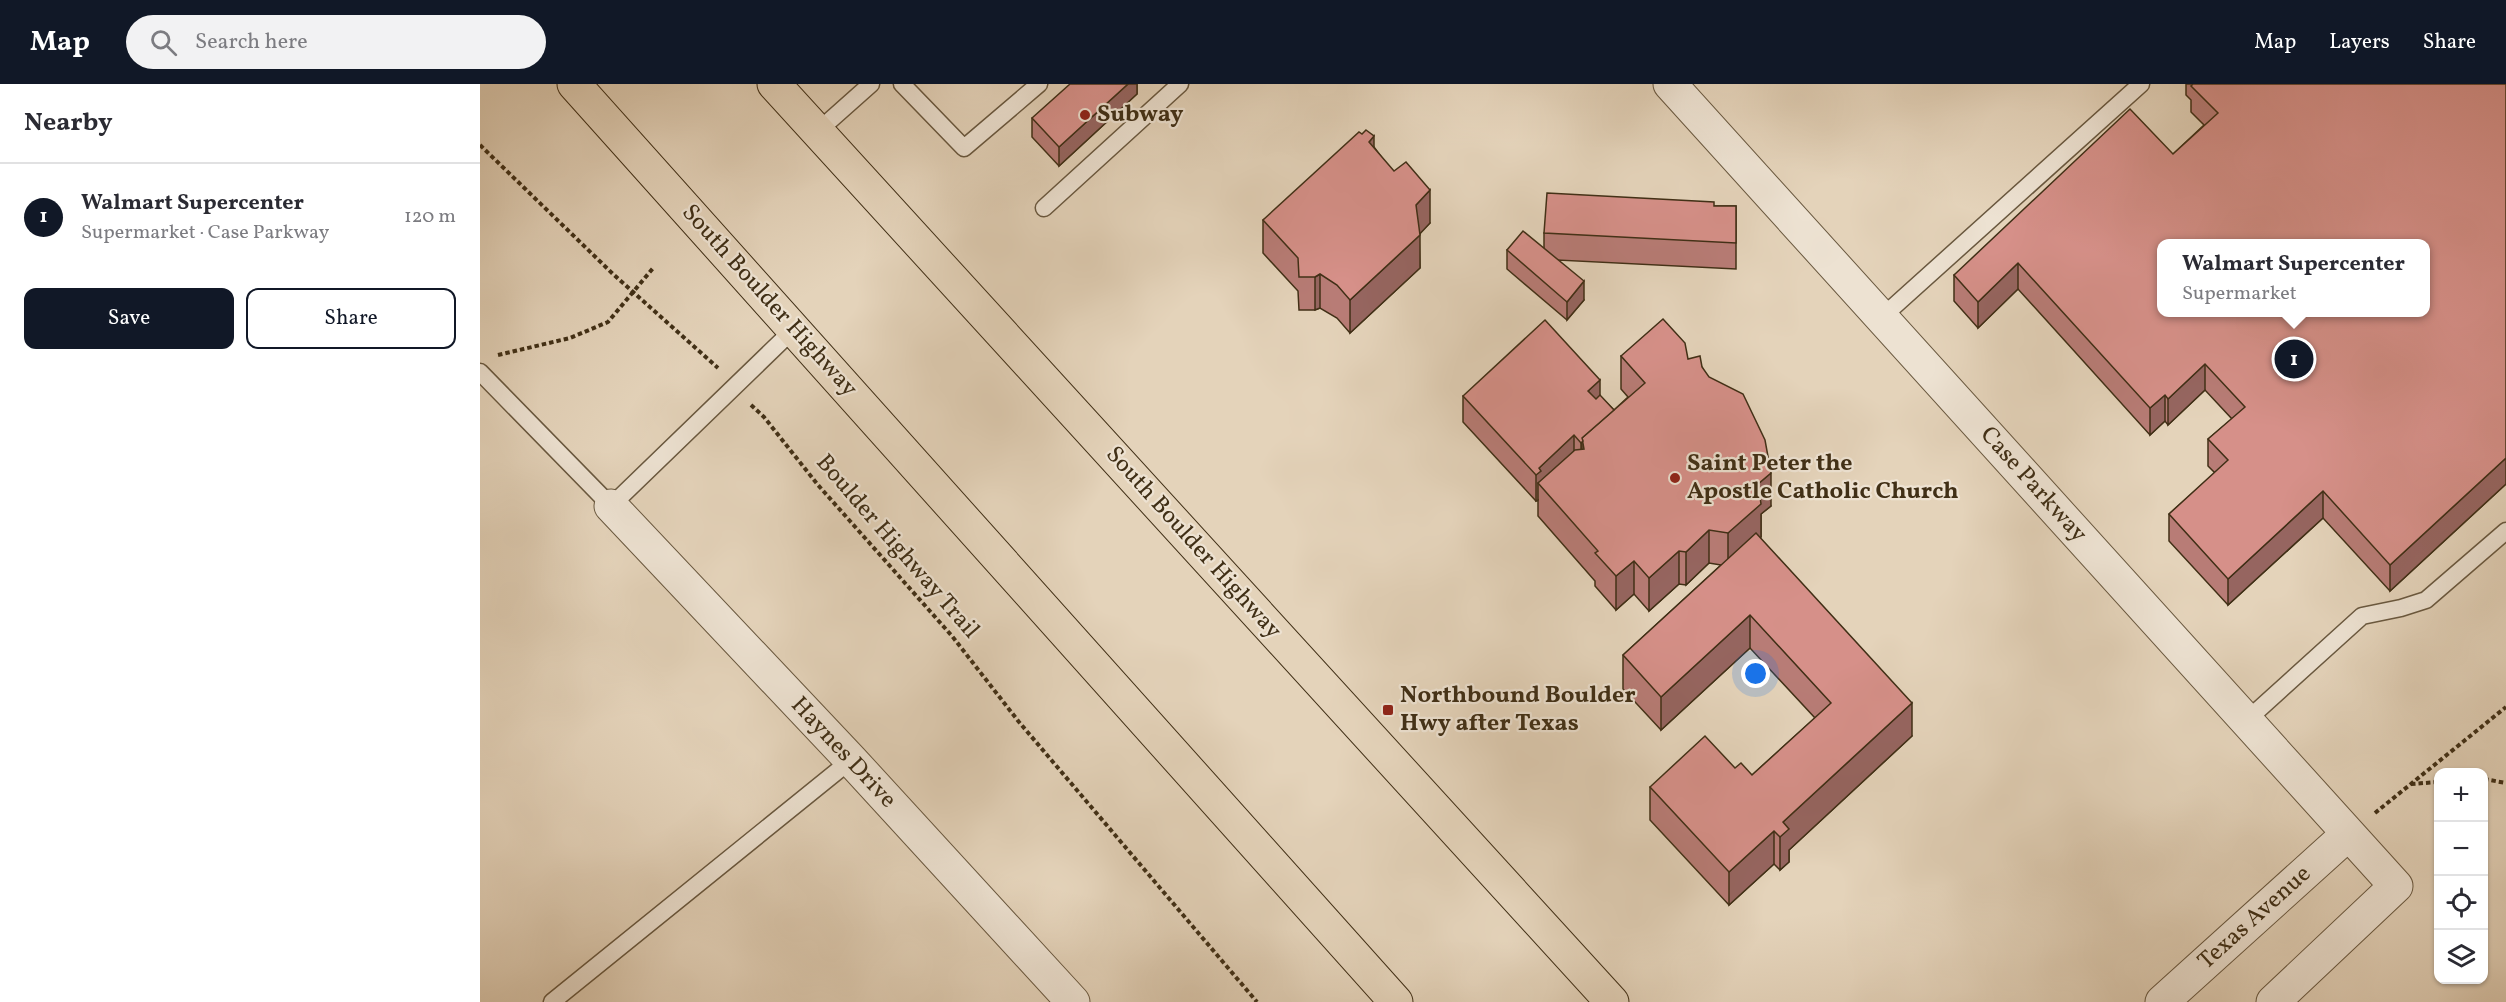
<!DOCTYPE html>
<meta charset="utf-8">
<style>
:root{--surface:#fff;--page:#f2f2f3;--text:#2b2b33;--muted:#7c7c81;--line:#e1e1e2;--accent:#111827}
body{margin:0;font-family:Vollkorn,serif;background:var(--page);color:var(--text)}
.controls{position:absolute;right:18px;bottom:18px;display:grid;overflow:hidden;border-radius:12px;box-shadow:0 2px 4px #0004}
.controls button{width:54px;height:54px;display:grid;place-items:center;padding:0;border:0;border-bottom:2px solid var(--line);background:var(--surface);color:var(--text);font:30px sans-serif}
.you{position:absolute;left:1276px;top:590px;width:21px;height:21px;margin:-15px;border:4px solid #fff;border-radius:50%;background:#1a73e8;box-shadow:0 0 0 9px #1a73e833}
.badge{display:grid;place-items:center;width:39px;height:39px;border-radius:50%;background:var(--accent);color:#fff;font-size:20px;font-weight:700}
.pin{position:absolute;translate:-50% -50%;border:3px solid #fff;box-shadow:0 2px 6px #0006}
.popup{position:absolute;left:1677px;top:155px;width:273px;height:78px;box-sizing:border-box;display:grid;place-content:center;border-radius:12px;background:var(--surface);filter:drop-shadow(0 2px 4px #0005);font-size:20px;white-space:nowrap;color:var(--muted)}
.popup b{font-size:22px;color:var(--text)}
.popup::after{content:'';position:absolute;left:50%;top:100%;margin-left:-12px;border:12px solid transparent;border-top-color:var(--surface)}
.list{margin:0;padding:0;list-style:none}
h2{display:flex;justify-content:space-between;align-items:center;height:78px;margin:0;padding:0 24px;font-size:26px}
h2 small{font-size:20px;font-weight:400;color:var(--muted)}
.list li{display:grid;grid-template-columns:39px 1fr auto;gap:18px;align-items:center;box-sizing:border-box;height:108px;padding:0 24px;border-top:2px solid var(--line)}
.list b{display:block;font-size:22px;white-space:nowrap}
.list p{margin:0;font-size:20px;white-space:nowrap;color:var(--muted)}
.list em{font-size:20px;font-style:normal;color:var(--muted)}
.actions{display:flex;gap:12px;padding:18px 24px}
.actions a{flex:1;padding:14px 0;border:2px solid var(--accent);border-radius:12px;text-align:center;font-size:21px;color:var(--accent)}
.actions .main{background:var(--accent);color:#fff}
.icon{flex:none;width:33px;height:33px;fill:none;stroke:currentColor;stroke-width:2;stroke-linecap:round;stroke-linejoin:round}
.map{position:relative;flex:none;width:2026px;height:918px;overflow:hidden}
header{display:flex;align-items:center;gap:36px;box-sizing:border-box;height:84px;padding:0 30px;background:var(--accent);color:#fff}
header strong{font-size:28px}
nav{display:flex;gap:33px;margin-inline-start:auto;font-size:21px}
.search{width:420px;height:54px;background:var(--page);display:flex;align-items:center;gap:15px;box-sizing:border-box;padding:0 21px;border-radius:33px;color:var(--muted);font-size:22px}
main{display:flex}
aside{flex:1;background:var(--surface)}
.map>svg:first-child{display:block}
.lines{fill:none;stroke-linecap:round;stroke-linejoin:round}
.lane-casing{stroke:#69583f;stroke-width:19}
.street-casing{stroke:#69583f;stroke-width:35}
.primary-casing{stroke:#402f16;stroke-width:35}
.path{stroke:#402f16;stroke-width:4;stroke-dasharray:4.5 3;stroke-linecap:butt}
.lane{stroke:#ede2d2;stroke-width:16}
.street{stroke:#ede2d2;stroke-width:33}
.primary{stroke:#e4d3ba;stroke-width:33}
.wall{fill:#b87c76;stroke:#402f16;stroke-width:1.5}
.shaded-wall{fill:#966560;stroke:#402f16;stroke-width:1.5}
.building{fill:#d69089;stroke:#402f16;stroke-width:1.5;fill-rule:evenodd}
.poi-dot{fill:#8f2418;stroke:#ede2d2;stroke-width:2}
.labels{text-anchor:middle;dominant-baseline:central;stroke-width:4.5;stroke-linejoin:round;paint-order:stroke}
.poi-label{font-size:24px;font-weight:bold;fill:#402f16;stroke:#ede2d2;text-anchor:start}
.street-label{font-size:24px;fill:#402f16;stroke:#ede2d2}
</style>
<header>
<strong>Map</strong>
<div class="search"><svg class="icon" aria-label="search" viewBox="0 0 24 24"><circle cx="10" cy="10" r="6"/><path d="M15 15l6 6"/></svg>Search here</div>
<nav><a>Map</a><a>Layers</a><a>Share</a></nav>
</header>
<main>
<aside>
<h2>Nearby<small></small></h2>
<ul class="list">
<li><span class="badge">1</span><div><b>Walmart Supercenter</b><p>Supermarket · Case Parkway</p></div><em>120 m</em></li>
</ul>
<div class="actions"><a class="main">Save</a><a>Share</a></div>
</aside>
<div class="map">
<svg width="2026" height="918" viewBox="0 0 2026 918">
<rect width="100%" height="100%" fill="#e4d3ba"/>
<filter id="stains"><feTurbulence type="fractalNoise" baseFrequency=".00333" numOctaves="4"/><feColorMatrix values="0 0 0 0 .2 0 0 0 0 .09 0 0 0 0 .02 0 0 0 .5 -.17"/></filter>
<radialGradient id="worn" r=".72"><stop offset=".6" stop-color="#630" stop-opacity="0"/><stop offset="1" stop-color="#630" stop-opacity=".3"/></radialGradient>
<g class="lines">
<g class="lane-casing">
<g id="lane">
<polyline points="422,0 484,64 559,0"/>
<polyline points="337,48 391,0"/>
<polyline points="564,124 700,0"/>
<polyline points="1401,234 1661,0"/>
<polyline points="0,288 131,422 314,245"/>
<polyline points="1766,637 1882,532 1921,524 1946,516 2026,447"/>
<polyline points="72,918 371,676"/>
</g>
</g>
<g class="street-casing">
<g id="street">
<polyline points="1190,0 1916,802 1793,918"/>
<polyline points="131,422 371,676 593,918"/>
<polyline points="1682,918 1868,750"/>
</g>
</g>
<g class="primary-casing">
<g id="primary">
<polyline points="94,0 916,918"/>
<polyline points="294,0 1132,918"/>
</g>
</g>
<g class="path">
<polyline points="0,61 133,190 238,284"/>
<polyline points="18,271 90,254 128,238 174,183"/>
<polyline points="271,321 284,333 338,401 472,552 539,638 777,918"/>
<polyline points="2004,695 2026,699"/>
<polyline points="1931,700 1958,698"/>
<polyline points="1895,729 2026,623"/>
</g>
<use href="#lane" class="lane"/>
<use href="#street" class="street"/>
<use href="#primary" class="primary"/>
</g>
<g class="wall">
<polygon points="657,0 657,10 579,82 552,53 552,34"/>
<polygon points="1706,0 2026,0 2026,400 1910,507 1843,434 1748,521 1689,457 1689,430 1735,389 1728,382 1728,355 1752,335 1725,306 1688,341 1685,337 1670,351 1538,205 1498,244 1474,217 1474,191 1693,70 1724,41 1711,28 1711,16 1706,11"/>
<polygon points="894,63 950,139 939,150 940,184 870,249 857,234 840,224 835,226 819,226 818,207 783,169 783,136"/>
<polygon points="1234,122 1256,122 1256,185 1078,176 1104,216 1087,236 1027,185 1027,166 1064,164 1064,149"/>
<polygon points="1141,272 1208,275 1222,283 1291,422 1281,430 1281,453 1280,454 1432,652 1309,766 1309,778 1300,786 1294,780 1249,821 1170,736 1170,703 1255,684 1272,691 1335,634 1270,564 1181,646 1143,605 1143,571 1241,481 1229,479 1206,501 1199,500 1169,527 1154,510 1136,526 1115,502 1115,497 1058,432 1058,416 1056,417 983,338 983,312 1120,312 1134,326 1148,313 1141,305"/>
</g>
<g class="shaded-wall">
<polygon points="648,0 657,0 657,10 579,82 579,63"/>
<polygon points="894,52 894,85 889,58"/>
<polygon points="950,106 950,139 936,154 936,121"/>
<polygon points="940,151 940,184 870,249 870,216"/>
<polygon points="1538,179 1538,205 1498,244 1498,218"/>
<polygon points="840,190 840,224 835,226 835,193"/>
<polygon points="1104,197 1104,216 1087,236 1087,218"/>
<polygon points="1725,280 1725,306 1688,341 1688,315"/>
<polygon points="1120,296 1120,322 1108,307"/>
<polygon points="1685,311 1685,337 1670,351 1670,324"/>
<polygon points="1094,351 1094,378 1058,399 1058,416 1056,417 1056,391 1059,384"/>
<polygon points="1102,357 1102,383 1101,385 1101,359"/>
<polygon points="2026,374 2026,400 1910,507 1910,481"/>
<polygon points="1291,389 1291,422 1281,430 1281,453 1248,482 1248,449 1278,400"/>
<polygon points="1843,407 1843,434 1748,521 1748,495"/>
<polygon points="1229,446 1229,479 1206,501 1206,468"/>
<polygon points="1199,467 1199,500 1169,527 1169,494"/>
<polygon points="1154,477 1154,510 1136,526 1136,492"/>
<polygon points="1270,531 1270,564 1181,646 1181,613"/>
<polygon points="1432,619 1432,652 1309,766 1309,778 1300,786 1300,753 1303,738"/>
<polygon points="1294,747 1294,780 1249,821 1249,788"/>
</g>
<g class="building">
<polygon points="590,0 648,0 579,63 552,34"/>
<path d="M1713 0H2026V374L1910 481 1843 407 1748 495 1689 430 1748 376 1728 355 1765 323 1725 280 1688 315 1685 311 1670 324 1538 179 1498 218 1474 191 1650 25 1693 70 1738 29 1711 2ZM1682 159H1946V228H1682Z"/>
<polygon points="886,46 894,52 889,58 914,87 926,78 950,106 936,121 940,151 870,216 857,201 840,190 835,193 819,193 818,174 783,136 879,48 882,50"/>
<polygon points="1067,109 1234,118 1234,122 1256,122 1256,159 1064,149"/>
<polygon points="1043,147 1104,197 1087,218 1027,166"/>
<polygon points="1183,235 1205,259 1208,275 1220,272 1222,283 1229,293 1263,310 1285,356 1291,389 1278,400 1281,420 1248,449 1229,446 1206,468 1199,467 1169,494 1154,477 1136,492 1115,469 1118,467 1058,399 1095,366 1104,365 1102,354 1165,299 1141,272"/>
<polygon points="1065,236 1120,296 1108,307 1116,315 1120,311 1134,326 1102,354 1103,357 1101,359 1094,351 1059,384 1061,387 1056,391 983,312"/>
<polygon points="1276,449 1432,619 1303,738 1309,745 1300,753 1294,747 1249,788 1170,703 1225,652 1255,684 1261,679 1272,691 1351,619 1270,531 1181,613 1143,571"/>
</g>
<g class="poi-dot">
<circle cx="605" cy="31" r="6"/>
<circle cx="1195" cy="394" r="6"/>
<rect x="902" y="620" width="12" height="12" rx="3"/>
</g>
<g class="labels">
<g class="poi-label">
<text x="617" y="31">Subway</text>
<text x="1207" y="380">Saint Peter the<tspan x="1207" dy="28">Apostle Catholic Church</tspan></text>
<text x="920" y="612">Northbound Boulder<tspan x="920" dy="28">Hwy after Texas</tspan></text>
</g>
<g class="street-label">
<text transform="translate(289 217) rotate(48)">South Boulder Highway</text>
<text transform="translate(1553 401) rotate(48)">Case Parkway</text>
<text transform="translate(713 459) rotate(48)">South Boulder Highway</text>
<text transform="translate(417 463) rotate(49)">Boulder Highway Trail</text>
<text transform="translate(363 669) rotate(47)">Haynes Drive</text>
<text transform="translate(1775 834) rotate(-42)">Texas Avenue</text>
</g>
</g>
<rect width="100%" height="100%" filter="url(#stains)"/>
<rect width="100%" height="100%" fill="url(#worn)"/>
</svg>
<div class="controls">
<button>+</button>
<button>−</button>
<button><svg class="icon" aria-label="locate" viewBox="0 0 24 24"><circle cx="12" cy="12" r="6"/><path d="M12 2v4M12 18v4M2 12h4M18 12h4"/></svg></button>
<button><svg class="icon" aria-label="layers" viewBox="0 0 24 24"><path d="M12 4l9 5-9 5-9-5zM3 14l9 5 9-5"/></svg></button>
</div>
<div class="you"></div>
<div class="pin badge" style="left:1814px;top:275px">1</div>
<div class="popup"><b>Walmart Supercenter</b>Supermarket</div>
</div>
</main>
